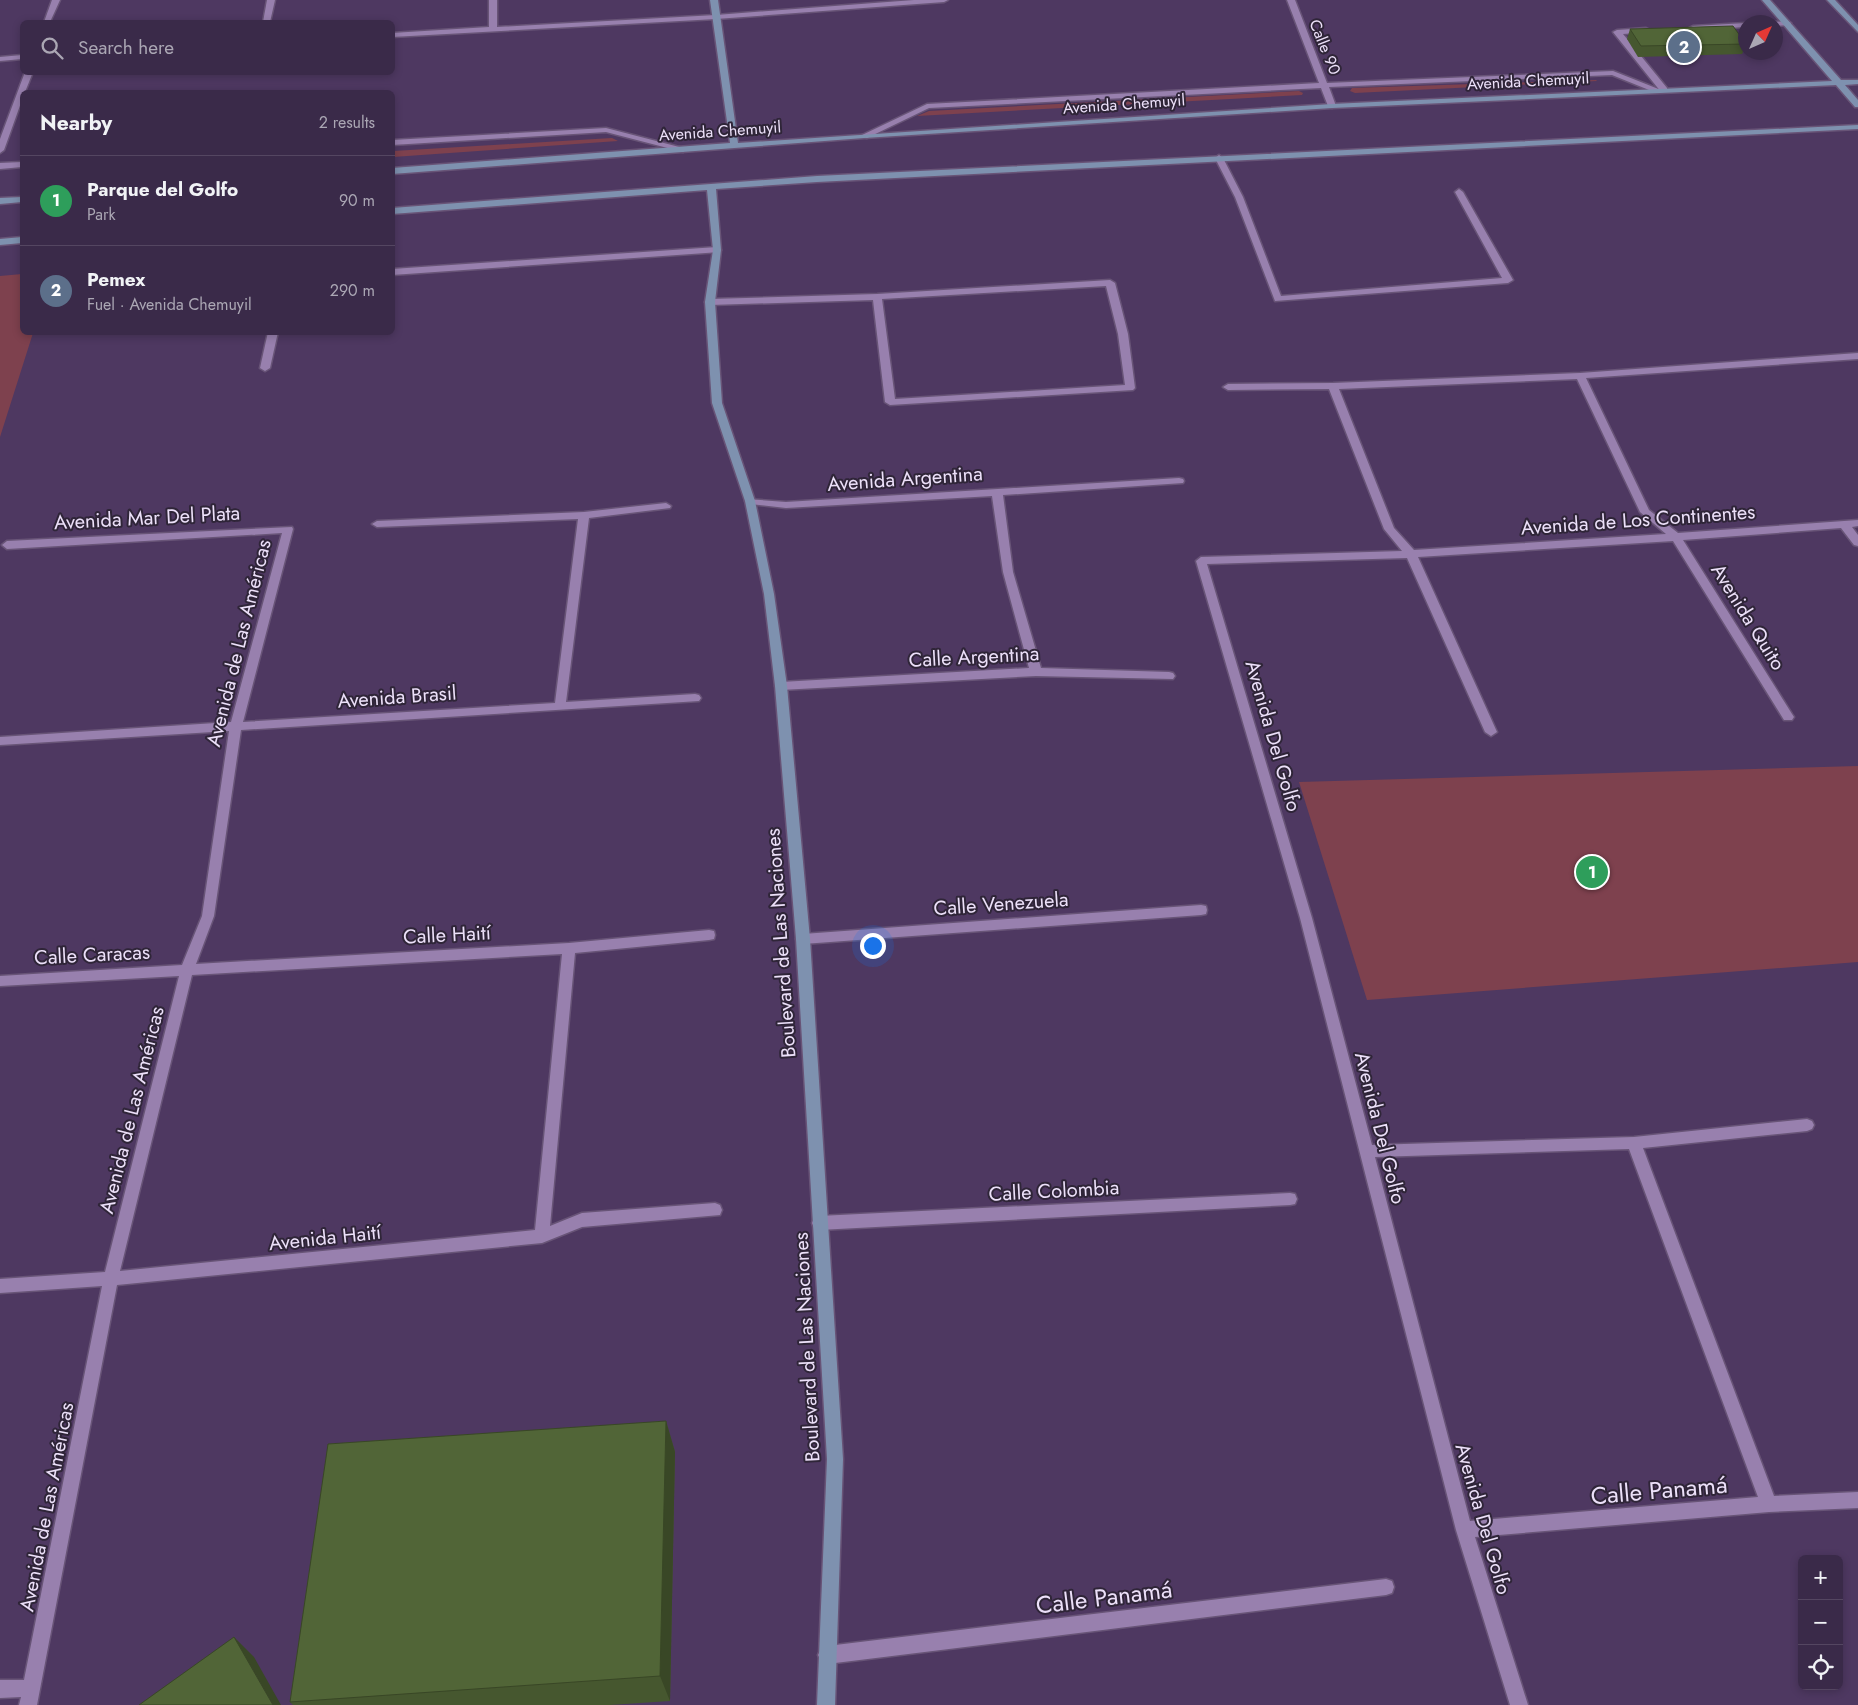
<!DOCTYPE html>
<meta charset="utf-8">
<style>
:root{--surface:#3a2a49;--page:#453653;--text:#f1f3f6;--muted:#aba7b4;--line:#544661;--accent:#8bbbb9}
body{margin:0;font-family:Jost,sans-serif;background:var(--page);color:var(--text)}
.controls{position:absolute;right:15px;bottom:15px;display:grid;overflow:hidden;border-radius:8px;box-shadow:0 2px 8px #0003}
.controls button{width:45px;height:45px;display:grid;place-items:center;padding:0;border:0;border-bottom:1px solid var(--line);background:var(--surface);color:var(--text);font:25px sans-serif}
.compass{position:absolute;left:1738px;top:15px;width:45px;height:45px;border-radius:50%;background:var(--surface);box-shadow:0 2px 8px #0003;rotate:45deg}
.you{position:absolute;left:872px;top:945px;width:18px;height:18px;margin:-12px;border:4px solid #fff;border-radius:50%;background:#1a73e8;box-shadow:0 0 0 8px #1a73e833}
.badge{display:grid;place-items:center;width:32px;height:32px;border-radius:50%;background:var(--accent);color:#fff;font-size:16px;font-weight:700}
.pin{position:absolute;translate:-50% -50%;border:2px solid #fff;box-shadow:0 1px 5px #0006}
.list{margin:0;padding:0;list-style:none}
h2{display:flex;justify-content:space-between;align-items:center;height:65px;margin:0;padding:0 20px;font-size:21px}
h2 small{font-size:16px;font-weight:400;color:var(--muted)}
.list li{display:grid;grid-template-columns:32px 1fr auto;gap:15px;align-items:center;box-sizing:border-box;height:90px;padding:0 20px;border-top:1px solid var(--line)}
.list b{display:block;font-size:19px;white-space:nowrap}
.list p{margin:0;font-size:16px;white-space:nowrap;color:var(--muted)}
.list em{font-size:16px;font-style:normal;color:var(--muted)}
.icon{flex:none;width:28px;height:28px;fill:none;stroke:currentColor;stroke-width:2;stroke-linecap:round;stroke-linejoin:round}
.map{position:relative;flex:none;width:1858px;height:1705px;overflow:hidden}
.search{position:absolute;background:var(--surface);box-shadow:0 2px 8px #0003;left:20px;top:20px;width:375px;height:55px;display:flex;align-items:center;gap:12px;box-sizing:border-box;padding:0 18px;border-radius:8px;color:var(--muted);font-size:19px}
.panel{position:absolute;background:var(--surface);box-shadow:0 2px 8px #0003;left:20px;top:90px;width:375px;height:245px;border-radius:8px}
.map>svg:first-child{display:block}
.green{fill:#7e414e}
.lines{fill:none;stroke-linecap:round;stroke-linejoin:round}
.lane-casing{stroke:#685477;stroke-width:3}
.street-casing{stroke:#685477;stroke-width:3}
.secondary-casing{stroke:#685477;stroke-width:3}
.lane{fill:#9880ae;fill-rule:evenodd}
.street{fill:#9880ae;fill-rule:evenodd}
.secondary{fill:#7e91af;fill-rule:evenodd}
.wall{fill:#46572f}
.shaded-wall{fill:#394726}
.building{fill:#516537;stroke:#394726}
.labels{text-anchor:middle;dominant-baseline:central;stroke-width:4;stroke-linejoin:round;paint-order:stroke}
.far-street-label{font-size:16px;fill:#ece0f9;stroke:#2f2538}
.street-label{font-size:20px;fill:#ece0f9;stroke:#2f2538}
.near-street-label{font-size:24px;fill:#ece0f9;stroke:#2f2538}
</style>
<div class="map">
<svg width="1858" height="1705" viewBox="0 0 1858 1705">
<rect width="100%" height="100%" fill="#4e3861"/>
<g class="green">
<polygon points="1596,80 1597,81 1355,93 1350,91 1352,88"/>
<polygon points="1299,91 1303,93 1302,95 917,116 929,111"/>
<polygon points="612,138 618,141 393,157 393,151"/>
<polygon points="22,274 22,332 33,333 0,437 0,276"/>
<polygon points="1858,766 1858,962 1367,1000 1299,782"/>
</g>
<g class="lines">
<g class="lane-casing">
<g id="lane">
<polygon points="1787,21 1791,23 1790,25 1776,26 1776,22 1773,22"/>
<polygon points="1746,23 1746,27 1693,30 1689,28 1693,26"/>
<polygon points="1646,28 1650,30 1649,32 1623,34 1667,88 1667,92 1661,92 1613,32 1617,30"/>
</g>
</g>
<g class="street-casing">
<g id="street">
<polygon points="52,0 60,0 50,22 44,22"/>
<polygon points="267,0 275,0 270,22 263,22"/>
<polygon points="489,0 497,0 497,27 716,15 914,0 948,0 944,2 716,19 392,37 392,33 489,27"/>
<polygon points="1287,0 1295,0 1327,83 1613,71 1661,90 1654,92 1612,75 1329,87 1336,106 1332,108 1328,106 1321,88 929,108 867,138 860,136 927,104 1319,83"/>
<polygon points="22,55 22,59 0,61 0,57"/>
<polygon points="25,72 33,72 25,92 22,92 22,100 4,150 0,153 0,139"/>
<polygon points="606,128 687,149 683,152 606,132 392,145 392,140"/>
<polygon points="1219,155 1223,158 1243,197 1281,296 1502,278 1455,192 1459,189 1463,192 1513,280 1508,283 1275,301 1235,197 1215,158"/>
<polygon points="22,162 22,167 0,169 0,163"/>
<polygon points="717,247 721,250 720,252 392,275 392,269"/>
<path d="M1110 280 1115 283 1128 334 1135 388 1133 390 890 405 885 402 873 300 710 305 705 302 710 299 877 294ZM1106 286 1118 334 1125 385 895 399 882 299Z"/>
<polygon points="268,332 278,332 270,368 265,371 260,368"/>
<path d="M1858 353V359L1586 378 1649 510 1678 533 1858 520V526L1852 527 1858 535V546L1854 545 1841 528 1683 540 1792 714 1794 717 1792 720H1784L1673 541 1418 557 1497 732 1491 736 1485 732 1407 558 1207 564 1312 918 1372 1145 1634 1137 1807 1119 1812 1121 1814 1125 1812 1129 1807 1131 1643 1148 1774 1496 1858 1492V1508L1769 1512 1475 1537 1528 1705H1510L1456 1530 1300 918 1196 561 1201 557 1402 551 1384 529 1329 389 1228 390 1223 387 1228 384 1333 383 1580 373ZM1577 379 1640 512 1666 534 1414 550 1394 528 1339 389ZM1629 1149 1758 1497 1470 1521 1375 1157Z"/>
<polygon points="1179,478 1183,479 1184,481 1183,483 1003,495 1013,572 1041,668 1169,672 1173,673 1175,676 1173,679 1036,676 781,690 775,686 781,682 1029,668 1003,572 992,496 786,508 750,504 745,501 746,499 786,502"/>
<path d="M666 503 671 506 670 508 589 518 566 702 695 694 699 695 701 698 699 701 241 730 214 916 196 964 569 943 709 930 714 931 715 935 714 939 709 940 575 953 550 1226 582 1213 715 1203 720 1205 722 1210 720 1215 582 1227 542 1243 117 1285 37 1705H19L21 1697 0 1698V1680H24L102 1286 0 1293V1279L105 1272 179 976 0 986V976L182 965 202 916 229 731 0 745V737L231 722 282 533 7 549 2 545 7 541 292 527 293 529 243 722 555 703 578 519 377 527 372 524 377 521 584 512ZM562 954 535 1230 120 1271 192 975Z"/>
<polygon points="1201,905 1206,906 1207,910 1206,914 1201,915 803,944 798,943 796,939 798,935 803,934"/>
<polygon points="1290,1193 1295,1194 1297,1199 1295,1204 1290,1205 819,1230 814,1228 812,1223 814,1218 819,1216"/>
<polygon points="1386,1579 1392,1581 1394,1587 1392,1593 1386,1595 827,1664 821,1661 818,1655 821,1649 827,1646"/>
</g>
</g>
<g class="secondary-casing">
<g id="secondary">
<polygon points="710,0 718,0 738,143 1332,104 1832,81 1762,0 1770,0 1841,80 1858,80 1858,84 1845,85 1858,100 1858,107 1855,107 1836,85 1332,108 864,138 392,174 392,168 730,143"/>
<polygon points="1827,0 1835,0 1858,25 1858,32"/>
<polygon points="1858,125 1858,129 817,182 716,189 721,250 715,302 722,403 755,501 774,594 787,686 810,939 843,1459 835,1705 817,1705 827,1459 796,939 775,686 764,594 745,501 712,403 705,302 713,250 707,190 392,214 392,208 817,176"/>
<polygon points="22,197 22,202 0,204 0,198"/>
<polygon points="22,237 22,243 0,245 0,239"/>
</g>
</g>
<use href="#lane" class="lane"/>
<use href="#street" class="street"/>
<use href="#secondary" class="secondary"/>
</g>
<g class="wall">
<polygon points="1630,29 1746,43 1746,46 1742,54 1638,57 1627,39"/>
<polygon points="666,1421 675,1452 670,1701 610,1705 293,1705 290,1702"/>
</g>
<g class="shaded-wall">
<polygon points="666,1421 675,1452 670,1701 660,1676"/>
<polygon points="234,1637 254,1657 281,1705 273,1705"/>
</g>
<g class="building">
<polygon points="1733,26 1746,44 1641,46 1630,29"/>
<polygon points="666,1421 660,1676 290,1702 328,1444"/>
<polygon points="234,1637 273,1705 139,1705"/>
</g>
<g class="labels">
<g class="far-street-label">
<text transform="translate(1325 47) rotate(68)">Calle 90</text>
<text transform="translate(1528 81) rotate(-3)">Avenida Chemuyil</text>
<text transform="translate(1124 104) rotate(-4)">Avenida Chemuyil</text>
<text transform="translate(720 131) rotate(-4)">Avenida Chemuyil</text>
</g>
<g class="street-label">
<text transform="translate(905 479) rotate(-4)">Avenida Argentina</text>
<text transform="translate(147 518) rotate(-3)">Avenida Mar Del Plata</text>
<text transform="translate(1638 520) rotate(-4)">Avenida de Los Continentes</text>
<text transform="translate(1748 617) rotate(58)">Avenida Quito</text>
<text transform="translate(239 643) rotate(-76)">Avenida de Las Américas</text>
<text transform="translate(974 657) rotate(-3)">Calle Argentina</text>
<text transform="translate(397 697) rotate(-4)">Avenida Brasil</text>
<text transform="translate(1273 736) rotate(74)">Avenida Del Golfo</text>
<text transform="translate(1001 904) rotate(-4)">Calle Venezuela</text>
<text transform="translate(447 935) rotate(-3)">Calle Haití</text>
<text transform="translate(781 943) rotate(-94)">Boulevard de Las Naciones</text>
<text transform="translate(92 955) rotate(-3)">Calle Caracas</text>
<text transform="translate(132 1110) rotate(-76)">Avenida de Las Américas</text>
<text transform="translate(1380 1128) rotate(76)">Avenida Del Golfo</text>
<text transform="translate(1054 1191) rotate(-3)">Calle Colombia</text>
<text transform="translate(325 1238) rotate(-6)">Avenida Haití</text>
<text transform="translate(807 1347) rotate(-93)">Boulevard de Las Naciones</text>
<text transform="translate(47 1507) rotate(-79)">Avenida de Las Américas</text>
<text transform="translate(1483 1519) rotate(74)">Avenida Del Golfo</text>
</g>
<g class="near-street-label">
<text transform="translate(1659 1490) rotate(-5)">Calle Panamá</text>
<text transform="translate(1104 1597) rotate(-7)">Calle Panamá</text>
</g>
</g>
</svg>
<div class="controls">
<button>+</button>
<button>−</button>
<button><svg class="icon" aria-label="locate" viewBox="0 0 24 24"><circle cx="12" cy="12" r="6"/><path d="M12 2v4M12 18v4M2 12h4M18 12h4"/></svg></button>
</div>
<svg class="compass" viewBox="-18 -18 36 36"><path d="M0-13l5 13h-10z" fill="#e53935"/><path d="M0 13l5-13h-10z" fill="#aba7b4"/></svg>
<div class="you"></div>
<div class="pin badge" style="left:1592px;top:872px;background:#2e9e5b">1</div>
<div class="pin badge" style="left:1684px;top:47px;background:#5c6f8a">2</div>
<div class="search"><svg class="icon" aria-label="search" viewBox="0 0 24 24"><circle cx="10" cy="10" r="6"/><path d="M15 15l6 6"/></svg>Search here</div>
<section class="panel">
<h2>Nearby<small>2 results</small></h2>
<ul class="list">
<li><span class="badge" style="background:#2e9e5b">1</span><div><b>Parque del Golfo</b><p>Park</p></div><em>90 m</em></li>
<li><span class="badge" style="background:#5c6f8a">2</span><div><b>Pemex</b><p>Fuel · Avenida Chemuyil</p></div><em>290 m</em></li>
</ul>
</section>
</div>
